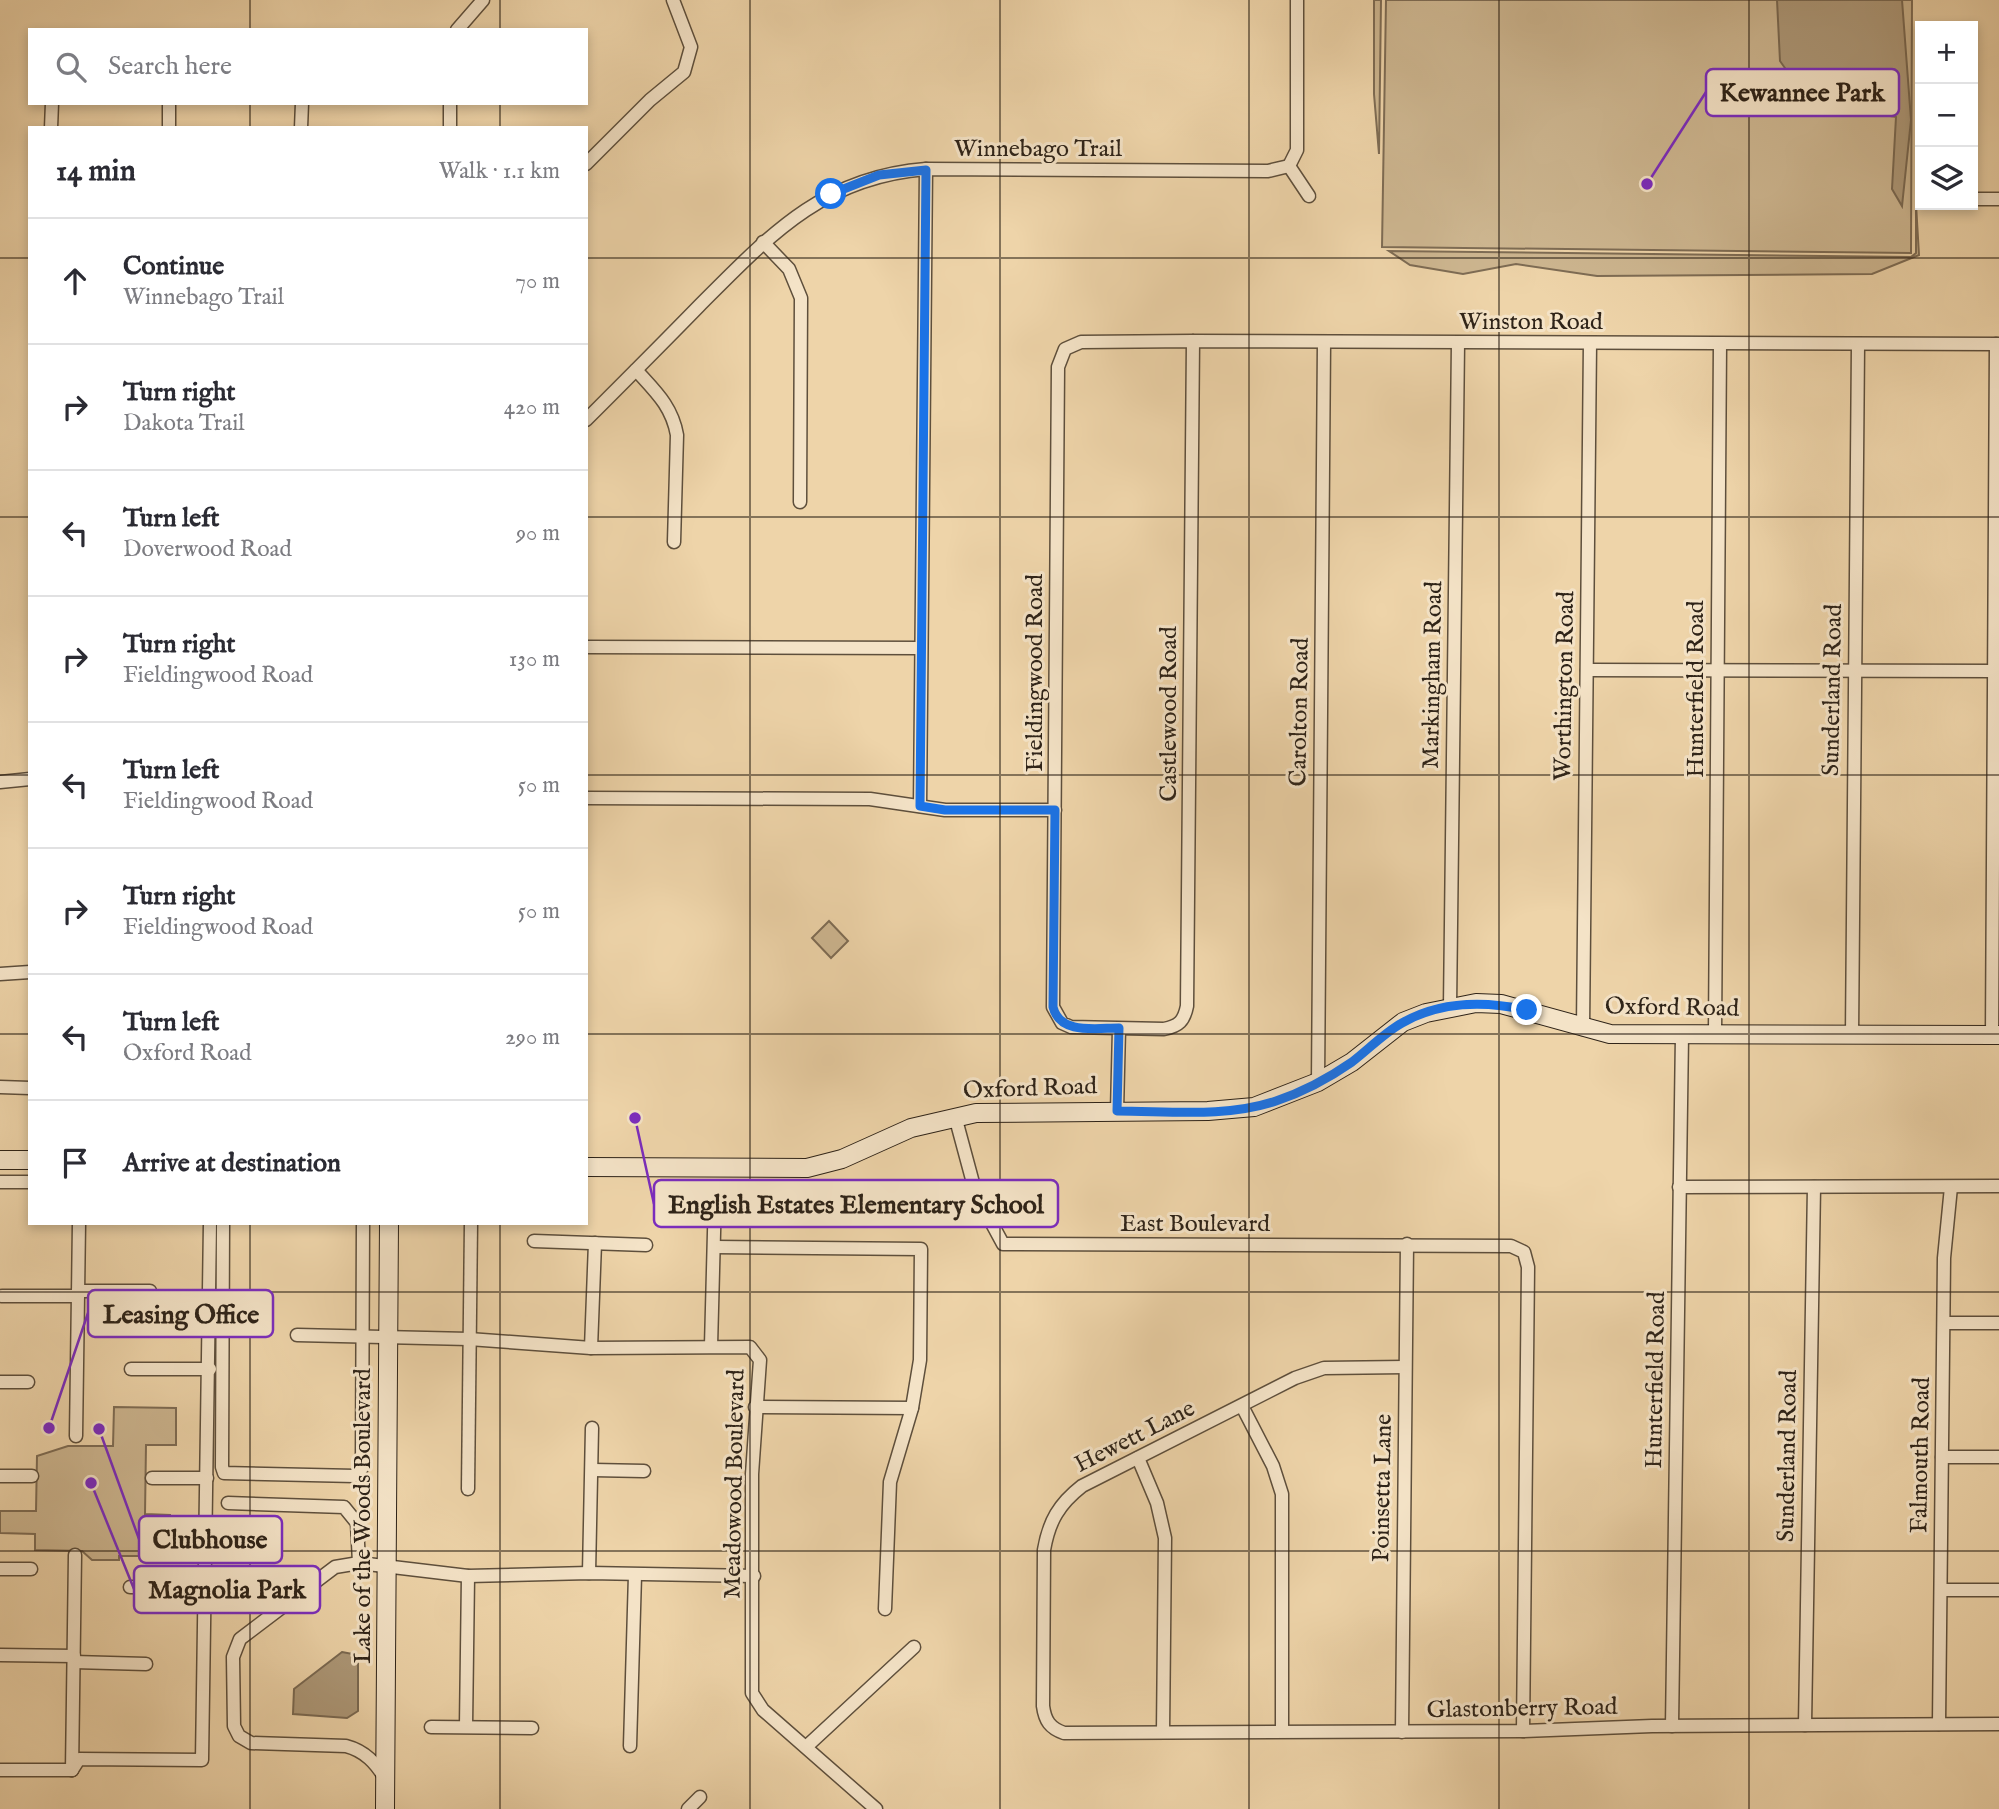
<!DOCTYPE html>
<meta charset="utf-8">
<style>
:root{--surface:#fff;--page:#f2f2f3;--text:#2b2b33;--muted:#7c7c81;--line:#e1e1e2}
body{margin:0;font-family:"IM FELL English",serif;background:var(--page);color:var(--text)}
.controls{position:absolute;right:21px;top:21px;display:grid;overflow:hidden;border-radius:0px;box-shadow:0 4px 10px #0003}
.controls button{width:63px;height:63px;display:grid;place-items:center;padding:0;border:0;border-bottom:2px solid var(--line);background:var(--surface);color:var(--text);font:35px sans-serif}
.stop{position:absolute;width:21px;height:21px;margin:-16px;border:5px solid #1a73e8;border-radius:50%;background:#fff}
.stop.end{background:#1a73e8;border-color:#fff;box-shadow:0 2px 7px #0008}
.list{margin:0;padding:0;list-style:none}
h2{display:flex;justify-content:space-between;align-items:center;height:91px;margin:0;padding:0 28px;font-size:30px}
h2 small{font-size:23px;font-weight:400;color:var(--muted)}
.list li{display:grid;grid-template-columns:46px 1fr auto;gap:21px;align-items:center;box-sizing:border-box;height:126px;padding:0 28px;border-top:2px solid var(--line)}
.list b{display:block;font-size:26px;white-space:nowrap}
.list p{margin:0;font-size:23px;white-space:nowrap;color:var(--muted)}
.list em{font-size:23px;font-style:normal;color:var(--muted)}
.icon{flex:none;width:38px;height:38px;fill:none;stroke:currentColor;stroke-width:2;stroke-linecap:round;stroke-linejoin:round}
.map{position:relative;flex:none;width:1999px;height:1809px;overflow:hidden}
.search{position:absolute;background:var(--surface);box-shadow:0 4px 10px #0003;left:28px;top:28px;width:560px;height:77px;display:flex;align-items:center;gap:18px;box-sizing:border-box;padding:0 24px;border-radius:0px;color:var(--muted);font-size:26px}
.panel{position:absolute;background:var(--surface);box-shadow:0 4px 10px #0003;left:28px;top:126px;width:560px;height:1099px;border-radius:0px}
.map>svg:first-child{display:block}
.green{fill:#cdb690;stroke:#7e6c54;stroke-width:2}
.water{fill:#ad9878;stroke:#7a6952;stroke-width:2}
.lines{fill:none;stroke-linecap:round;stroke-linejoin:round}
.street-casing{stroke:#5e4f3c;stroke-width:15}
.secondary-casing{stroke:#2e2318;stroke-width:20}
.street{stroke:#f4e3c7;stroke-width:12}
.secondary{stroke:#f4e3c7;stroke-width:18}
.route{stroke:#1a73e8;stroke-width:9}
.grid{fill:none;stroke:#2e2318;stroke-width:2;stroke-opacity:0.55}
.labels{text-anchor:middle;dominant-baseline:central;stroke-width:6;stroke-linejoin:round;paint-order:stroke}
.street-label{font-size:24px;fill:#2e2318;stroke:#f4e3c7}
.leader{fill:none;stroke:#7b2cbf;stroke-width:2.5}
.callout-dot{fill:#7b2cbf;stroke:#f4e3c7;stroke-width:2.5}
.callout{fill:#f4e3c7;stroke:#7b2cbf;stroke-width:2.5}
.callout-label{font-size:26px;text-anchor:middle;font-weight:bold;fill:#2e2318}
</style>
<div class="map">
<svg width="1999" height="1809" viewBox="0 0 1999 1809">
<rect width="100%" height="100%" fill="#eed4a9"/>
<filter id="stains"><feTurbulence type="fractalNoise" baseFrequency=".00286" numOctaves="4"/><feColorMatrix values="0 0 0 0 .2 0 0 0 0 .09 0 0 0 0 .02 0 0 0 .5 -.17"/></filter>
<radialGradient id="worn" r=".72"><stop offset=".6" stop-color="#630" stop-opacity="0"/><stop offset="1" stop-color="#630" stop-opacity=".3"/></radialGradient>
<g class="green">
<polygon points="1374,0 1381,0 1379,154 1374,94"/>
<polygon points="1386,0 1912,0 1911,253 1382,247"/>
<polygon points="1916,204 1919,255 1872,274 1597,276 1516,264 1463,274 1410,265 1389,251 1911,257 1916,253"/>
<polygon points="829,921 848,941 831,958 812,938"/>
<polygon points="114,1407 176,1408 176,1445 146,1445 145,1514 170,1515 169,1556 119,1556 119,1560 92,1560 82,1551 35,1550 35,1534 0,1533 0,1511 36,1511 37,1456 68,1446 113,1446"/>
</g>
<g class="water">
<polygon points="1777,0 1902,0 1911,120 1902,206 1892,189 1896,117 1809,102 1780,61"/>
<polygon points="342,1652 358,1655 358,1711 347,1718 293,1714 294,1689"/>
</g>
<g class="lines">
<g class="street-casing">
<g id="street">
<polyline points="457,30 483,0"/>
<polyline points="51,128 52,103"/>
<polyline points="169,128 169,103"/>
<polyline points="301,128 302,103"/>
<polyline points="450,128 450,103"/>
<polyline points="586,164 650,100 684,72 691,47 673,0"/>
<polyline points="1289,166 1297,150 1297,0"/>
<polyline points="1289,166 1309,196"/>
<polyline points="1973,199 1999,199"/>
<polyline points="763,242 789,269 801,298 800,502"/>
<path d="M1193 341 1187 1006C1184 1021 1179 1026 1164 1029L1071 1027 1062 1023 1053 1007 1058 367 1065 349 1081 342 1193 341 1999 344"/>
<path d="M636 370C655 391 672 406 677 435L674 542"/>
<path d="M586 420C624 382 662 344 699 306 769 236 822 177 926 169L1268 171 1289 166"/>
<polyline points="586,647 921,648"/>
<polyline points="1587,670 1999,671"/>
<polyline points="0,782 30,779"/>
<polyline points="586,798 870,799 945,810 1055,810"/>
<polyline points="920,806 926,169"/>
<polyline points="0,974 30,972"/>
<polyline points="1450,1007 1458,343"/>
<polyline points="1583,1029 1590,343"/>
<polyline points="1715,1034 1720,344"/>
<polyline points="1852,1035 1858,345"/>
<polyline points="1992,1035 1996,344"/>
<polyline points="1318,1082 1324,342"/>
<polyline points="0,1087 30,1088"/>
<polyline points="1117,1111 1119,1029"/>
<polyline points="955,1116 976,1194 1003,1244 1511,1246 1524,1252 1528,1267 1523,1731"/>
<polyline points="0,1182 30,1182"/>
<polyline points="1679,1187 1999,1186"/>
<polyline points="223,1223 222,1467 224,1473 355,1476 362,1468 363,1223"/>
<polyline points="534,1241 646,1245"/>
<polyline points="715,1247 921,1249 920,1360 912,1408 890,1482 885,1609"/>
<polyline points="78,1291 150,1291"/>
<polyline points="2,1296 78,1296"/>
<polyline points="1944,1323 1999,1323"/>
<polyline points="297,1335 469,1339 591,1348 750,1347 760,1360 752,1474 752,1693 763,1710 876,1809"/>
<polyline points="711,1346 715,1195"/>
<polyline points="591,1348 595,1243"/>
<path d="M1405 1367 1324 1368 1295 1378 1082 1486C1059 1504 1049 1521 1044 1550L1043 1706C1045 1721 1050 1728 1064 1733L1523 1731 1652 1726 1999 1724"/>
<polyline points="131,1369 210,1369"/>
<polyline points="0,1382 28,1382"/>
<polyline points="1242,1406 1273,1466 1282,1494 1282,1731"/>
<polyline points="755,1407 912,1408"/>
<polyline points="76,1436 79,1223"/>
<polyline points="1942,1457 1999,1457"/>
<polyline points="1138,1458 1157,1503 1165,1538 1163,1732"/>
<polyline points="593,1470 644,1471"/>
<polyline points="0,1476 32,1476"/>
<polyline points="152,1478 207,1478"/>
<polyline points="468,1489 471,1223"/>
<polyline points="228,1503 344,1507 357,1523 359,1563"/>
<polyline points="0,1569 31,1569"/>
<polyline points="589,1573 592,1428"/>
<polyline points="130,1587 206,1588"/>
<polyline points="1941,1590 1999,1590"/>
<polyline points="0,1655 74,1656"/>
<polyline points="74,1662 146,1664"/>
<polyline points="1939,1724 1944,1258 1951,1187"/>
<polyline points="1805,1725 1814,1187"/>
<polyline points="466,1726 468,1576"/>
<polyline points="1672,1726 1682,1035"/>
<polyline points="431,1727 532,1728"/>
<polyline points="1402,1732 1407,1244"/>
<polyline points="630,1746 635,1575"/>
<polyline points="806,1747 914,1647"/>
<polyline points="0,1770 72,1770"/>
<polyline points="72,1770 79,1759 202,1760 210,1223"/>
<polyline points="72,1770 75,1555"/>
<path d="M386 1780C376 1763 365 1751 346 1746L251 1743 239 1736 234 1726 233 1657 240 1639 335 1567 359 1563 468 1576 589 1573 754 1576"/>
<polyline points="688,1809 700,1797"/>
</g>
</g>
<g class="secondary-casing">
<g id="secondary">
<polyline points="0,1160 30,1160"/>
<polyline points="586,1167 807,1168 842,1159 911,1128 976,1113 1208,1111 1254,1107 1318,1082 1352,1062 1403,1022 1426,1013 1476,1003 1501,1004 1610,1034 1999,1035"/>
<polyline points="385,1809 389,1223"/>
</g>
</g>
<use href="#street" class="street"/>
<use href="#secondary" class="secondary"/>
</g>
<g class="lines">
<path class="route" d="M831 194 879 175 926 170 920 806 945 810H1055L1053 1007C1060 1035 1096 1028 1119 1028L1117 1111C1169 1111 1226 1118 1276 1101 1303 1092 1329 1078 1352 1062 1369 1049 1384 1033 1402 1023 1440 1001 1486 1001 1527 1010"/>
</g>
<path class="grid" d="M250 0V30M500 0V30M750 0V1809M1000 0V1809M1249 0V1809M1499 0V1809M1749 0V1809M250 103V128M500 103V128M0 258H30M586 258H1999M0 517H30M586 517H1999M0 775H30M586 775H1999M0 1034H30M586 1034H1999M250 1223V1809M500 1223V1809M0 1292H1999M0 1551H1999"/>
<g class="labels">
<g class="street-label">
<text x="1038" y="149">Winnebago Trail</text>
<text x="1531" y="322">Winston Road</text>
<text transform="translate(1035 673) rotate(-90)">Fieldingwood Road</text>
<text transform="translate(1433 675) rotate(-89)">Markingham Road</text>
<text transform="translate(1565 686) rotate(-89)">Worthington Road</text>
<text transform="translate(1696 689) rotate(-90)">Hunterfield Road</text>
<text transform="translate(1833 690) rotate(-89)">Sunderland Road</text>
<text transform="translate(1300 712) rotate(-89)">Carolton Road</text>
<text transform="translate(1169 714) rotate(-90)">Castlewood Road</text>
<text transform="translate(1672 1008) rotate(1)">Oxford Road</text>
<text transform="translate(1030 1089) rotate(-2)">Oxford Road</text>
<text x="1195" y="1224">East Boulevard</text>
<text transform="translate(1656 1380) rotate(-89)">Hunterfield Road</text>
<text transform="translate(1135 1437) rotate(-27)">Hewett Lane</text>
<text transform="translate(1921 1455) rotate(-89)">Falmouth Road</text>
<text transform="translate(1788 1456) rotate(-89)">Sunderland Road</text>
<text transform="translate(735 1484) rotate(-89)">Meadowood Boulevard</text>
<text transform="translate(1383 1488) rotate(-89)">Poinsetta Lane</text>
<text transform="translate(363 1516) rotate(-90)">Lake of the Woods Boulevard</text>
<text transform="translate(1522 1709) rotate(-1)">Glastonberry Road</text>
</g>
</g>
<path class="leader" d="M1647 184L1706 92M635 1118L654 1204M49 1428L88 1313M99 1429L139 1539M91 1483L134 1589"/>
<g class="callout-dot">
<circle cx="1647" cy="184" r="7"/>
<circle cx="635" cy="1118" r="7"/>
<circle cx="49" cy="1428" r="7"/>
<circle cx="99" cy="1429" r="7"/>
<circle cx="91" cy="1483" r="7"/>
</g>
<g class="callout">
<rect x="1706" y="69" width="193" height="47" rx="7"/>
<rect x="654" y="1180" width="404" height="47" rx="7"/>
<rect x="88" y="1290" width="185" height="47" rx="7"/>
<rect x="139" y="1516" width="143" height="47" rx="7"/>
<rect x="134" y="1566" width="186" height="47" rx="7"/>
</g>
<g class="callout-label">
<text x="1802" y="101">Kewannee Park</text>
<text x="856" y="1213">English Estates Elementary School</text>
<text x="181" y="1323">Leasing Office</text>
<text x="210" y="1548">Clubhouse</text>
<text x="227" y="1598">Magnolia Park</text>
</g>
<rect width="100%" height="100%" filter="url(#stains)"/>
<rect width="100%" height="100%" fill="url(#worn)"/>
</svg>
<div class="controls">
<button>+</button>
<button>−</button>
<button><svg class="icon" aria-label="layers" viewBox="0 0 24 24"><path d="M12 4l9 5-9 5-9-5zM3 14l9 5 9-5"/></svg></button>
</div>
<div class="stop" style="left:831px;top:194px"></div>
<div class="stop end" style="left:1527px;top:1010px"></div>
<div class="search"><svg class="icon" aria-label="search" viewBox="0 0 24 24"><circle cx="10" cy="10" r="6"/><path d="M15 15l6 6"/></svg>Search here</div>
<section class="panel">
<h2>14 min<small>Walk · 1.1 km</small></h2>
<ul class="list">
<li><svg class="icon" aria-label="ahead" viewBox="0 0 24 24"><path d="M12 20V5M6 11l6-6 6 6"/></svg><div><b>Continue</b><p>Winnebago Trail</p></div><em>70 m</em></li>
<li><svg class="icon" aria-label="right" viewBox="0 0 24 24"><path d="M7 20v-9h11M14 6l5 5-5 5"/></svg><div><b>Turn right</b><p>Dakota Trail</p></div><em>420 m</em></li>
<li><svg class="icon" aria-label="left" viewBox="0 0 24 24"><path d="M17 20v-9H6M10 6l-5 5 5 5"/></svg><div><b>Turn left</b><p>Doverwood Road</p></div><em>90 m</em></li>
<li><svg class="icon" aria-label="right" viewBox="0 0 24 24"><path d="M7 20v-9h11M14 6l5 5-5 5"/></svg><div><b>Turn right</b><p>Fieldingwood Road</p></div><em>130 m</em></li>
<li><svg class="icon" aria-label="left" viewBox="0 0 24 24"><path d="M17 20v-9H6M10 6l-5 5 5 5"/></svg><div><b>Turn left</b><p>Fieldingwood Road</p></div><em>50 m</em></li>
<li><svg class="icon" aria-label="right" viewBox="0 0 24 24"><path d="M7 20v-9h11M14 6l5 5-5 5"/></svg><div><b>Turn right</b><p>Fieldingwood Road</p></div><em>50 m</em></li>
<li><svg class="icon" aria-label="left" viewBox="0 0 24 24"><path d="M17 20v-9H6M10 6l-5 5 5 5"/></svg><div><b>Turn left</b><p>Oxford Road</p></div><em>290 m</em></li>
<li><svg class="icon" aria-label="arrive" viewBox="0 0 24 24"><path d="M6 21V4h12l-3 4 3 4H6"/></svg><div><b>Arrive at destination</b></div></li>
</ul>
</section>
</div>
